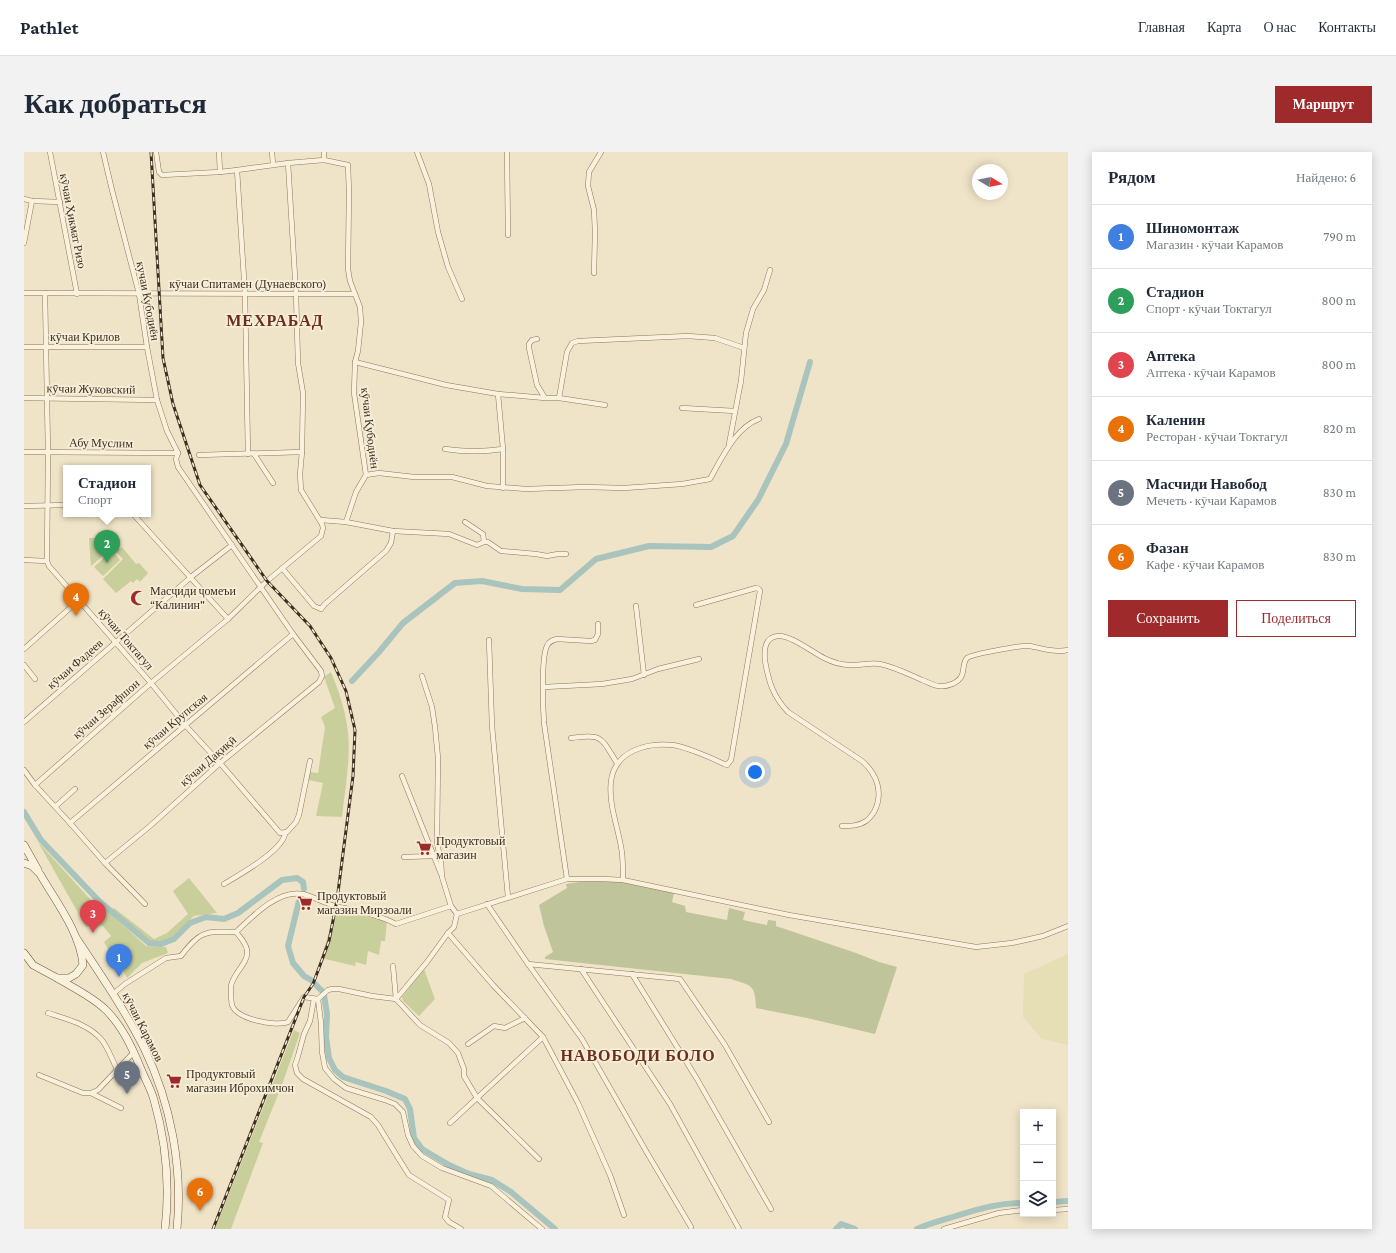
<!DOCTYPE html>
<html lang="ru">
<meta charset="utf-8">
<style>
:root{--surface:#fff;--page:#f2f2f3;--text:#1f2937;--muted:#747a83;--line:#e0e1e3;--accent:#9e2a2b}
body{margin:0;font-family:"Crimson Pro",serif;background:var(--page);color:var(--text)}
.controls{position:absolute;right:12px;bottom:12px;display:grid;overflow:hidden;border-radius:0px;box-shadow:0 2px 10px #0003}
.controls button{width:36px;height:36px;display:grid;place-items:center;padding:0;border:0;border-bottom:1px solid var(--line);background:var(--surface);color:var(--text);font:20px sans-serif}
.compass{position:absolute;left:948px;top:12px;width:36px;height:36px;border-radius:50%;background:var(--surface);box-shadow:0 2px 10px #0003;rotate:100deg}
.you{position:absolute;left:731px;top:620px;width:14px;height:14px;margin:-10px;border:3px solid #fff;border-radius:50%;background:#1a73e8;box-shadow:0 0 0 6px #1a73e833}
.badge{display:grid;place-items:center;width:26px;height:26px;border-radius:50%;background:var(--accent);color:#fff;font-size:13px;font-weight:700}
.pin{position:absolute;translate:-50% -33px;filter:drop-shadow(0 1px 2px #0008)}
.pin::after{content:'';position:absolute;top:21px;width:14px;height:12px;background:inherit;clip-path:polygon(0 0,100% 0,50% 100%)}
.popup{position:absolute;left:39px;top:313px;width:88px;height:52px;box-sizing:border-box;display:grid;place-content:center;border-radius:0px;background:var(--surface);filter:drop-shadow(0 1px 3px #0005);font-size:13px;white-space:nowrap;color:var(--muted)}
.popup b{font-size:15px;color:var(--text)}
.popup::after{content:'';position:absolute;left:50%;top:100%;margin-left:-8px;border:8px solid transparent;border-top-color:var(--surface)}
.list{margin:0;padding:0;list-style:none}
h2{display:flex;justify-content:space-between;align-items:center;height:52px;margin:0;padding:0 16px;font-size:17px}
h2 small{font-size:13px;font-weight:400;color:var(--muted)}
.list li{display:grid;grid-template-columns:26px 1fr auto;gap:12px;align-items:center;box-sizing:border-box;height:64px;padding:0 16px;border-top:1px solid var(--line)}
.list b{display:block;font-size:15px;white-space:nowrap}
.list p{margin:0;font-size:13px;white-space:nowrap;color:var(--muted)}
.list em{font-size:13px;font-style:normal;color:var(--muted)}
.actions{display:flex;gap:8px;padding:12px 16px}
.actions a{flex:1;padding:9px 0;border:1px solid var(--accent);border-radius:0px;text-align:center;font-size:14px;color:var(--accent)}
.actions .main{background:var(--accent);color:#fff}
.icon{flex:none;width:22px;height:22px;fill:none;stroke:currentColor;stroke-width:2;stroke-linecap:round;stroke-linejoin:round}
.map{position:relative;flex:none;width:1044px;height:1077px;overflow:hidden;border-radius:0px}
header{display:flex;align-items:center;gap:24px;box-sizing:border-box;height:56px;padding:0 20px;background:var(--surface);border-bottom:1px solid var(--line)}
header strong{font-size:19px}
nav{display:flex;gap:22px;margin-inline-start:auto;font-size:14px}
.intro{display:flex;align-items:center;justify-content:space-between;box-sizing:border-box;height:96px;padding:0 24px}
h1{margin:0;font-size:28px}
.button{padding:10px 18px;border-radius:0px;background:var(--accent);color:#fff;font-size:14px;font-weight:700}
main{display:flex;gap:24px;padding:0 24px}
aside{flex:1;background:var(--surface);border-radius:0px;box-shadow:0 2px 10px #0003}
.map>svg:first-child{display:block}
.farmland{fill:#e6deb5}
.green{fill:#c9cf9b}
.cemetery{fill:#bfc49a}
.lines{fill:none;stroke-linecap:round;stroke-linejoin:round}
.canal{stroke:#a9c4bc;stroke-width:6}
.street-casing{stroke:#8d765c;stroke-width:5.5}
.secondary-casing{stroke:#6f573f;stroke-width:8}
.street{stroke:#faf1dc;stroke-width:4.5}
.secondary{stroke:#faf1dc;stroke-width:7}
.rail-casing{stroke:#3d2e20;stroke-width:3}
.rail{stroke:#f7eed8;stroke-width:1.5;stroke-dasharray:4.5;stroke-linecap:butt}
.labels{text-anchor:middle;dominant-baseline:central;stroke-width:3.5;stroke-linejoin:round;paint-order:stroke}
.street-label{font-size:12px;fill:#3d2e20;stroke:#f7eed8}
.poi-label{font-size:12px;fill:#3d2e20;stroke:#f7eed8;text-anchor:start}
.district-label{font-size:16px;font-weight:bold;letter-spacing:1px;fill:#6b2e1e;stroke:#f7eed8}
</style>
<header>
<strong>Pathlet</strong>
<nav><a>Главная</a><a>Карта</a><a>О нас</a><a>Контакты</a></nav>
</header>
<div class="intro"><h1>Как добраться</h1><a class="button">Маршрут</a></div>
<main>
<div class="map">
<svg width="1044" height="1077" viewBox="0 0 1044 1077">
<rect width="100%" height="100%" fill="#f0e4c8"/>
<polygon class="farmland" points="1044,802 1044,893 1018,887 999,865 1000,822"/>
<g class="green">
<polygon points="65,386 84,386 85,389 89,389 96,397 98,395 112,412 115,411 124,421 116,430 113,427 109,431 107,429 92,441 79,427 99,407 88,396 67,414"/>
<polygon points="88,398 96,408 79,424 70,415"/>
<path d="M307 520C314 537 320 554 323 573 328 603 321 635 318 665L292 664 299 631 284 628 286 620 294 621 301 575 297 565 311 556 300 525Z"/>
<polygon points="14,690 76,758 81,757 122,794 142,795 144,801 118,811 103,826 88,799 86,800 80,790 87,784 78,773 71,777 68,773 62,775"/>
<polygon points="165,726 193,761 170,764 147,786 137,790 127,790 88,758 90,756 130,787 143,781 164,762 149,739"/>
<polygon points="313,754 344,765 363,769 361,789 357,789 355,803 344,799 342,813 332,810 331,814 297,806"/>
<polygon points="400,817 411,847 395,864 379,849 378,845"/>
<polygon points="270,878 276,881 258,933 235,990 239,991 207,1077 191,1077"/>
</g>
<path class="cemetery" d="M569 728 598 729 650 741 648 750 661 754 662 760 703 768 705 756 721 760 719 768 743 773 744 768 752 769V774L832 801 855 810 873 815 851 882 783 866 732 856C731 832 728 834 707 827L521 807V805L529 800 520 774 515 753 543 736 542 732Z"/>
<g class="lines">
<g class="canal">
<polyline points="328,529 355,500 379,471 431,431 458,429 498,437 536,438 572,407 625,394 687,395 709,384 734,348 762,292 786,210"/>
<polyline points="0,660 17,688 75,749 125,791 137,792 150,787 166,771 182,765 200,767 214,761 258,728 273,726 279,730 280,737"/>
<polyline points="275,749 264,794 269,811 280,824 287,828 298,839"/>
<polyline points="300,843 303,862 302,885 305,906 311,918 319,925 362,939 381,947 386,957 390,986 398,997 425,1013 445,1022 468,1028 487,1040 531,1077"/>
<polyline points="1029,1050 1044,1049"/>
<polyline points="812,1077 817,1072 831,1077"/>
<path d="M893 1077C906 1071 919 1068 932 1064 955 1057 974 1051 999 1051"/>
</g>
<g class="street-casing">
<g id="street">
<polyline points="26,0 53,142"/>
<polyline points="79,0 88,38 115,142 123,195 133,248 143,279 154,301"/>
<polyline points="132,0 135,20 138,23 196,20 213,18 221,142 224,302"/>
<polyline points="195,0 196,20"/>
<polyline points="248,0 249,12"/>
<polyline points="300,0 300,8"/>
<polyline points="393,0 405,32 414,80 424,115 438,147"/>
<polyline points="483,0 484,83"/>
<polyline points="264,11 272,141 274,211 279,241 278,300"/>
<polyline points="213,18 264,11 300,8 324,13 325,40 324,117 326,129 336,155 337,170 334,199 331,210 330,241 342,323 332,340 322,370 297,368"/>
<polyline points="0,47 8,49 36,50"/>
<polyline points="0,91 8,49"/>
<polyline points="570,121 571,80 570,58 564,34 565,20 577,0"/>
<polyline points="0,141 331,142"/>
<polyline points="21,141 24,300 23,409 25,414 127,531 162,574 196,611 256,681 263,680 272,670 275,663 286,609"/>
<polyline points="513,187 508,188 505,192 505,196 513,233 521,246"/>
<polyline points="0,195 123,195"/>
<polyline points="331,210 422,233 474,242 521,246 535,246 581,253"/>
<polyline points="474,242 479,297 479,336"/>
<polyline points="0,246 133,248"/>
<polyline points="535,246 543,200 548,191 554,189 664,184 691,186 720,196"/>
<polyline points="658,256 711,259"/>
<polyline points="705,292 717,229 722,181 729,157 740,138 746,118"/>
<path d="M421 297C441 300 459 300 479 297"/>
<polyline points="0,300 154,301"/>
<polyline points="230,302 249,331"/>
<path d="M342 323 355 321 390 325H428L463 334 502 337 561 335 600 336 658 332 686 327C698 306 711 276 735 267"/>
<polyline points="0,354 42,353"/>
<polyline points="109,362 204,467"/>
<polyline points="322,370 369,379 425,382 453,393 460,390 464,390 477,399 512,402 523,404 534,402 542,402"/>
<polyline points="441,370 459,382 460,390"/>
<polyline points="0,408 23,409"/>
<polyline points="258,416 290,454 297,457 301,452 362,399 367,391 369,379"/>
<polyline points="612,454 620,523"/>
<polyline points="465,488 468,574 484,745"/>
<polyline points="0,497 55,448"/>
<polyline points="0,513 11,527"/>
<polyline points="398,524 408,555 411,575 414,606 413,691 417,710 418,725 427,754 433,762"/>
<polyline points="520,535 578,532 608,527 634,517 675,507"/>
<polyline points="0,570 167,425 208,393"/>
<path d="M547 586C579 581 577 586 593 611"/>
<polyline points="0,618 11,633 46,671 81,711 121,752"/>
<polyline points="378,624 417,722"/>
<polyline points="11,633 127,531 204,467 243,429 297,384 299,376 298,372 277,338 276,322 278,300 175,303"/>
<polyline points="32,654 51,637"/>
<polyline points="46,671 269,482"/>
<path d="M818 674C826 674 835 674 842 669 845 667 848 663 850 660 860 641 853 622 838 609L764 560C749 544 745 531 741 509 740 499 740 485 754 484 767 483 788 500 800 506 808 510 817 513 826 513 836 514 847 510 856 512 871 515 884 522 898 528 904 530 910 534 915 534 923 535 935 531 938 523 940 518 939 510 943 506 948 502 999 493 1005 494 1018 496 1031 501 1044 498"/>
<polyline points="380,705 409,704"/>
<polyline points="81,711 126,674 196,611 295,530 298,524 297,519 269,482 154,315 152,307 154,301"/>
<path d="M543 727 520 571C519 557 517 505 523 494 525 489 529 488 533 487L567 489 571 488 574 482V472"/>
<path d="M599 728C599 719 599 710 598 701 595 677 584 653 587 629 591 599 623 590 649 593 662 595 688 606 700 612L703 613 707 608 736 439 735 437 732 436 672 453"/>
<path d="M200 732C215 723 258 699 261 682"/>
<polyline points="463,752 504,812 558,887 622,999 667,1075"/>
<polyline points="433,762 543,727 579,727 599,728 765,763 952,795 988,791 1019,784 1044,774"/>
<path d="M212 780C216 785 222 791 223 798 225 811 209 821 207 834 207 837 207 850 208 853 212 867 252 875 264 870L280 845 294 847 304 838 308 837H315L348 844 372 847 403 810 424 781 430 775 433 762"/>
<polyline points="424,781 469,833 519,885 554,951 586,1023 600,1063"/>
<polyline points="504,812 656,827 701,893 745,970"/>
<polyline points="369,814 372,847 396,873 425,891 434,901 440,917 440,924 453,946 515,1007"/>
<polyline points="557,817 646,952 715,1077"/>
<polyline points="608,822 673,927 747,1057"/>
<path d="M89 842 101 832 142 806 157 804C176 779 181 779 212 780 228 765 254 737 279 742 290 745 300 751 311 754 332 759 353 762 372 772L427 754"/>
<polyline points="290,847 286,869 280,882 274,904 271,913 273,921 279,927 347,965 354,973 373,1004 385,1023 425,1048 421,1065 425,1070 437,1077"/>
<polyline points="294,847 297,871 298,900 301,916 310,927 322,936 361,948 371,952 379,960 384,983 389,994 398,1004 418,1016 467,1034 518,1077"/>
<path d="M24 861C42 867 64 872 77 887 84 895 88 908 93 917"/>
<polyline points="444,892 470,874 481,876 501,866"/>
<polyline points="15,923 59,941 67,941 74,938 110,900"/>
<polyline points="67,941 97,956"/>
<polyline points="426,971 519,885"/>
<polyline points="1029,1058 1044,1057"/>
<polyline points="920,1077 975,1061 999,1058"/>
</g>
</g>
<g class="secondary-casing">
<g id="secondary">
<polyline points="0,693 14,718"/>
<path d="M0 711 8 714 16 722C32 750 56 780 59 813L52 822 45 826H33L9 813 0 801"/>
<path d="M53 787C76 822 101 858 120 896 147 951 159 1016 153 1077"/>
<path d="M33 826C48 835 69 845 82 858 98 874 108 895 117 917 121 927 127 937 130 948 142 990 146 1034 141 1077"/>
</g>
</g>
<use href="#street" class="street"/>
<use href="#secondary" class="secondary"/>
<g class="rail-casing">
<polyline id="rail" points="127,0 139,206 149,252 176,333 243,429 286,474 307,506 322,539 331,578 329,624 313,748 305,789 289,832 280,845 189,1077"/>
</g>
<use href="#rail" class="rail"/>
</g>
<defs>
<g id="mosque-bare" transform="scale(1.2)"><path d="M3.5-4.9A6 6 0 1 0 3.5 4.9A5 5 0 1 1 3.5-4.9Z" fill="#9e2a2b" stroke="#f7eed8" stroke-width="2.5" paint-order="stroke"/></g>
<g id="supermarket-bare" transform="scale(1.2)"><path d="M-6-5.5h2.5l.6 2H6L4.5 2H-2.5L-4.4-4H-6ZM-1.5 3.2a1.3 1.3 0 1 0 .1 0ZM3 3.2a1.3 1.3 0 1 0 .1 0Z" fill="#9e2a2b" stroke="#f7eed8" stroke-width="2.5" paint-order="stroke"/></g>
</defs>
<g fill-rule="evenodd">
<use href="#mosque-bare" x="114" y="446"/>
<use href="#supermarket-bare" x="400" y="696"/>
<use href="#supermarket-bare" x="281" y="751"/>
<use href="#supermarket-bare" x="150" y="929"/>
</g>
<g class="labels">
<g class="street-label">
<text transform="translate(49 69) rotate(79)">кӯчаи Ҳикмат Ризо</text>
<text x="224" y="132">кӯчаи Спитамен (Дунаевского)</text>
<text transform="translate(124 149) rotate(79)">кучаи Кубодиён</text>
<text x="61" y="185">кӯчаи Крилов</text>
<text transform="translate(67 237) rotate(1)">кӯчаи Жуковский</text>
<text transform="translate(346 276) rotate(83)">кӯчаи Қубодиён</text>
<text transform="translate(77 291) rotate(1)">Абу Муслим</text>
<text transform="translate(102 487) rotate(49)">кӯчаи Токтагул</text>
<text transform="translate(51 512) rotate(-41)">кӯчаи Фадеев</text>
<text transform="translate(82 557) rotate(-41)">кӯчаи Зерафшон</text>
<text transform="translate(151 569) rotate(-40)">кӯчаи Крупская</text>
<text transform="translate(184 609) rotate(-41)">кӯчаи Дақиқӣ</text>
<text transform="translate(119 875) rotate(63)">кӯчаи Карамов</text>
</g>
<g class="poi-label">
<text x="126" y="439">Масҷиди ҷомеъи<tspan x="126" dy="14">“Калинин"</tspan></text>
<text x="412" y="689">Продуктовый<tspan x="412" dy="14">магазин</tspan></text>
<text x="293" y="744">Продуктовый<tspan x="293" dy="14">магазин Мирзоали</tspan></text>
<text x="162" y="922">Продуктовый<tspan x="162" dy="14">магазин Иброхимчон</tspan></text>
</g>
<g class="district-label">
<text x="251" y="168">МЕХРАБАД</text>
<text x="614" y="903">НАВОБОДИ БОЛО</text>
</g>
</g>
</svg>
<div class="controls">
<button>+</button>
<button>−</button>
<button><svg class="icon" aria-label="layers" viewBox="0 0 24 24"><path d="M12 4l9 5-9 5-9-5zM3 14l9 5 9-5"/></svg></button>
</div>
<svg class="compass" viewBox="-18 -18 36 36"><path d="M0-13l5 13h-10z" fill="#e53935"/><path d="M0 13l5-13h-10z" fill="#747a83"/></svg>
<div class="you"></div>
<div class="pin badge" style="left:95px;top:825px;background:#3f7fe0">1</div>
<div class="pin badge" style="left:83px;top:411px;background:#2e9e5b">2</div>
<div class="popup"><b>Стадион</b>Спорт</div>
<div class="pin badge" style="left:69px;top:781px;background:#e0444e">3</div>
<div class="pin badge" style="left:52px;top:464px;background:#e8710a">4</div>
<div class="pin badge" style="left:103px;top:942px;background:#6b7280">5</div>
<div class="pin badge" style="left:176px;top:1059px;background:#e8710a">6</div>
</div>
<aside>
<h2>Рядом<small>Найдено: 6</small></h2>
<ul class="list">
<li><span class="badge" style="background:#3f7fe0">1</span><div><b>Шиномонтаж</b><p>Магазин · кӯчаи Карамов</p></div><em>790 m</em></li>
<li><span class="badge" style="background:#2e9e5b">2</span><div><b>Стадион</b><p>Спорт · кӯчаи Токтагул</p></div><em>800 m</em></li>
<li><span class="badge" style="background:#e0444e">3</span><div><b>Аптека</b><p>Аптека · кӯчаи Карамов</p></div><em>800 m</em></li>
<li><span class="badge" style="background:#e8710a">4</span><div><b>Каленин</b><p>Ресторан · кӯчаи Токтагул</p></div><em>820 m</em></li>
<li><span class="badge" style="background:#6b7280">5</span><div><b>Масчиди Навобод</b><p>Мечеть · кӯчаи Карамов</p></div><em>830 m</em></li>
<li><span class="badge" style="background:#e8710a">6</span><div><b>Фазан</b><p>Кафе · кӯчаи Карамов</p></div><em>830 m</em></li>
</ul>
<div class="actions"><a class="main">Сохранить</a><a>Поделиться</a></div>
</aside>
</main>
